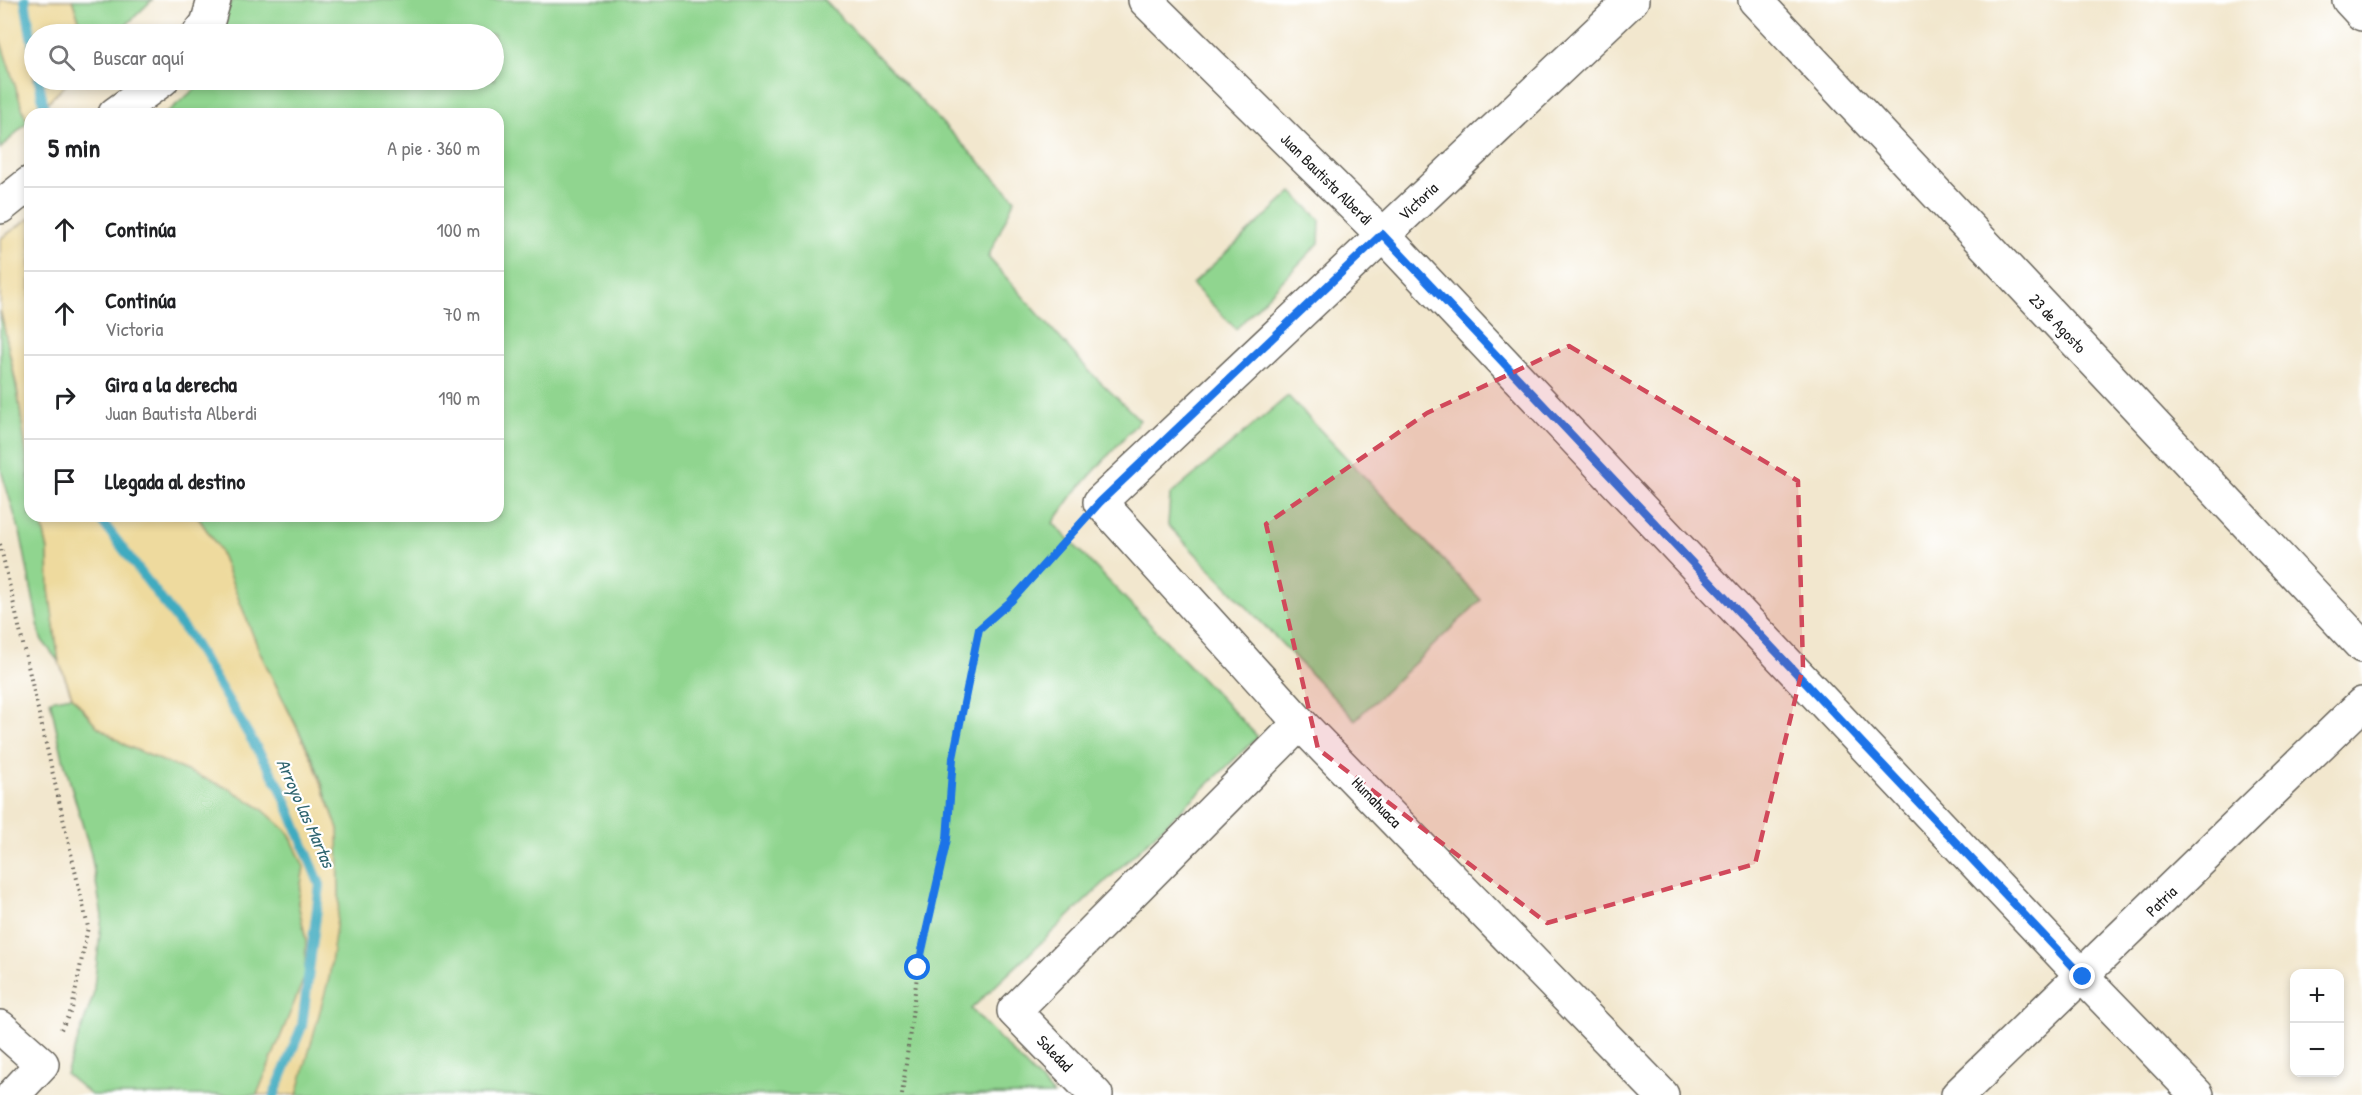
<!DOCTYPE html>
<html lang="es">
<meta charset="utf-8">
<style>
:root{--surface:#fff;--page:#f2f2f2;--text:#202124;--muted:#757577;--line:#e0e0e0}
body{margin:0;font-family:"Patrick Hand",sans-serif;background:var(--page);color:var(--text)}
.controls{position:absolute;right:18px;bottom:18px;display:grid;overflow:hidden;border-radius:12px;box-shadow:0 3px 9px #0003}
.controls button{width:54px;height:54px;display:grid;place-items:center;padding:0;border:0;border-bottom:2px solid var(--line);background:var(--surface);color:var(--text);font:30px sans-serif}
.stop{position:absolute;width:18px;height:18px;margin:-14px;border:4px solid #1a73e8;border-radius:50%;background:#fff}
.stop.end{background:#1a73e8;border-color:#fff;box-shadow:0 2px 6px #0008}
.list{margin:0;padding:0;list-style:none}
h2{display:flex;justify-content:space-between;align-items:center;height:78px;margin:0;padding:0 24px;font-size:26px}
h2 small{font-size:20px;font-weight:400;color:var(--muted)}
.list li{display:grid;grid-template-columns:39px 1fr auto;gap:18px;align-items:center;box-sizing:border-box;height:84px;padding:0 24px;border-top:2px solid var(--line)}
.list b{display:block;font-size:22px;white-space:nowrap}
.list p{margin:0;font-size:20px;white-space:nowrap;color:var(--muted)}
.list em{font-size:20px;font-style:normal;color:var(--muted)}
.icon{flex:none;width:33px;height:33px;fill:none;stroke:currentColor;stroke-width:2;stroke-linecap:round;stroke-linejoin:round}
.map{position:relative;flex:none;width:2362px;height:1095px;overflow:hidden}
.search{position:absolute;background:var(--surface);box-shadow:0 3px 9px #0003;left:24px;top:24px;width:480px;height:66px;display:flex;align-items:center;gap:15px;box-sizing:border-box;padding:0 21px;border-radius:33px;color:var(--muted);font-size:22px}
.panel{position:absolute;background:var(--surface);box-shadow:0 3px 9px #0003;left:24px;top:108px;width:480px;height:414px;border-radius:18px}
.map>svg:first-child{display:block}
.green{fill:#90d58f;stroke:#567856;stroke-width:1.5}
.sand{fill:#eeda9e;stroke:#857b5d;stroke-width:1.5}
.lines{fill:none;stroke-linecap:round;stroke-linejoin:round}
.stream{stroke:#40abc0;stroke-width:10}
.minor-casing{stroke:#67635a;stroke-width:36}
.path{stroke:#67635a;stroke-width:4;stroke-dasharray:1.5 4.5;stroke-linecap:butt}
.minor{stroke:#fff;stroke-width:33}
.route{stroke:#1a73e8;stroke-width:8}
.marked{fill:#d1495b;fill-opacity:0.2;stroke:#d1495b;stroke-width:4.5;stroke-dasharray:12 8;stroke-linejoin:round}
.labels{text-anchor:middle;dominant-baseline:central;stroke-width:4.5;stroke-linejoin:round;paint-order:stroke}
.street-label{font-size:16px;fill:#1c1c1c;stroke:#fff}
.water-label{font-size:18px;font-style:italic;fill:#2e646e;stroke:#fff}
</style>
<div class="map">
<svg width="2362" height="1095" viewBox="0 0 2362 1095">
<rect width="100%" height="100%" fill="#fff"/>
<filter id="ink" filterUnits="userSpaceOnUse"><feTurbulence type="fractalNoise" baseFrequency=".0167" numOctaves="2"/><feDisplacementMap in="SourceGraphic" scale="12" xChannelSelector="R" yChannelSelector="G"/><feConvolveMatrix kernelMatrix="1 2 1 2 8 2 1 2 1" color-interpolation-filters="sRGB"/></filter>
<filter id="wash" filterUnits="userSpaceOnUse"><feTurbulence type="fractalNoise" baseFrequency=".008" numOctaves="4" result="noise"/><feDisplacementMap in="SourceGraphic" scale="24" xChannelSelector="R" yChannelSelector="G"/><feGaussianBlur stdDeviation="1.35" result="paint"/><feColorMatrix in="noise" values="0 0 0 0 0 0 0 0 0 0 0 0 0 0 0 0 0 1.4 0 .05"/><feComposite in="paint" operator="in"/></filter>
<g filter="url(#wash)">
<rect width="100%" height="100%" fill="#f2e7ce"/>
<g class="green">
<polygon points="72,0 152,0 117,34 84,34"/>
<polygon points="233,0 824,0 1015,199 988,257 1091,373 1140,420 1073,495 1053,523 1258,737 971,1009 1054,1095 297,1095 339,904 338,829 314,761 260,653 218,547 197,516 498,516 498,114 165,114 206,80 494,80 494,34 221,34 222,16"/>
<polygon points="0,39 27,122 0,149"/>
<polygon points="1292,192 1320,220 1319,243 1236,329 1192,284"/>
<path d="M0 309C15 377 30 446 30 516H40L48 550 49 589 59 662 41 639 21 536 0 467Z"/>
<polygon points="1288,396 1481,600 1355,720 1168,525 1170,495"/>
<polygon points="72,696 97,726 127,746 230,789 261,808 289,833 304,867 298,903 306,939 305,976 257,1095 91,1095 66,1074 93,996 102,916 91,854 63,758 50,700"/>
</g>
<g class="sand">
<polygon points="0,0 72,0 84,34 34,34 34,80 71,80 35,114 30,114 27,122 0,39"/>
<polygon points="30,218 30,479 17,387 0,309 0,239"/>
<polygon points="40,516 197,516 218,547 260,653 313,761 338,829 339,904 329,978 297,1095 257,1095 305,976 306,939 298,903 304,867 289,833 261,808 230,789 127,746 97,726 72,696 59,662 49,589 48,550"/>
</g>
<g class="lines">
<g class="stream">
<polyline points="25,0 34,54"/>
<polyline points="39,80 45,114"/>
<polyline points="98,516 190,637 280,787 320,885 302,1026 274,1095"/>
</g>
</g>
</g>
<g filter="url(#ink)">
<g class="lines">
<g class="minor-casing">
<g id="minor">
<polyline points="1145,0 1382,234 2083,977 2197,1095"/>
<polyline points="1632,0 1100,502 1300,723 1662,1095"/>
<polyline points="1755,0 2362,646"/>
<polyline points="2349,0 2362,14"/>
<polyline points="199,34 207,24 214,0"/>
<polyline points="115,114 162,80"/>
<polyline points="0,207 30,183"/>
<polyline points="0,1027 42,1064 13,1095"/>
<polyline points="1096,1095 1014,1011 1300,723"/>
<polyline points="1958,1095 2362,704"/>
</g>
</g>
<g class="path">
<polyline points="0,544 88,927 72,1009 59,1033"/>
<polyline points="902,1095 918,968 947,839 953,758 979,629 1011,601 1077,527"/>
</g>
<use href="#minor" class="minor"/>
</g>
</g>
<g class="lines" filter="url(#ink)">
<polyline class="route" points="918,968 947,839 953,758 979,629 1011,601 1100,502 1382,234 2083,977"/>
</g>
<path class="marked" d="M1569 346 1798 481 1803 667 1755 864 1547 923 1318 749 1266 524 1427 413Z"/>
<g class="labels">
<g class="street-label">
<text transform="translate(1327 179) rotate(45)">Juan Bautista Alberdi</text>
<text transform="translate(1418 201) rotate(-43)">Victoria</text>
<text transform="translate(2058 323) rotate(47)">23 de Agosto</text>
<text transform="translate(1377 802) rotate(46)">Humahuaca</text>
<text transform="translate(2161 901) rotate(-44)">Patria</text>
<text transform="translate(1055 1053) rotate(46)">Soledad</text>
</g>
<g class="water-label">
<text transform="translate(306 813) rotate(66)">Arroyo las Martas</text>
</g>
</g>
</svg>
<div class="controls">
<button>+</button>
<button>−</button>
</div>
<div class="stop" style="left:918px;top:968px"></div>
<div class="stop end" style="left:2083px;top:977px"></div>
<div class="search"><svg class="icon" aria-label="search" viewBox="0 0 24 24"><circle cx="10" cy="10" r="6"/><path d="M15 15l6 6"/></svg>Buscar aquí</div>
<section class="panel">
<h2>5 min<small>A pie · 360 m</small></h2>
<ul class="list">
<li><svg class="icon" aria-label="ahead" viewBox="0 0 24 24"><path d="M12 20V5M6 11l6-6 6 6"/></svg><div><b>Continúa</b></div><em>100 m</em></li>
<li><svg class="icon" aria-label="ahead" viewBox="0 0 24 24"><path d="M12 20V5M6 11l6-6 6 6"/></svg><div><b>Continúa</b><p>Victoria</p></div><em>70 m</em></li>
<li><svg class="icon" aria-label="right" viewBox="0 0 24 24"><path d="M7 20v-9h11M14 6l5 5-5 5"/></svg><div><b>Gira a la derecha</b><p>Juan Bautista Alberdi</p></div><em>190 m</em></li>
<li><svg class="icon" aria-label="arrive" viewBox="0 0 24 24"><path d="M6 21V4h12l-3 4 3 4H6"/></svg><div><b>Llegada al destino</b></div></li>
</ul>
</section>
</div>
